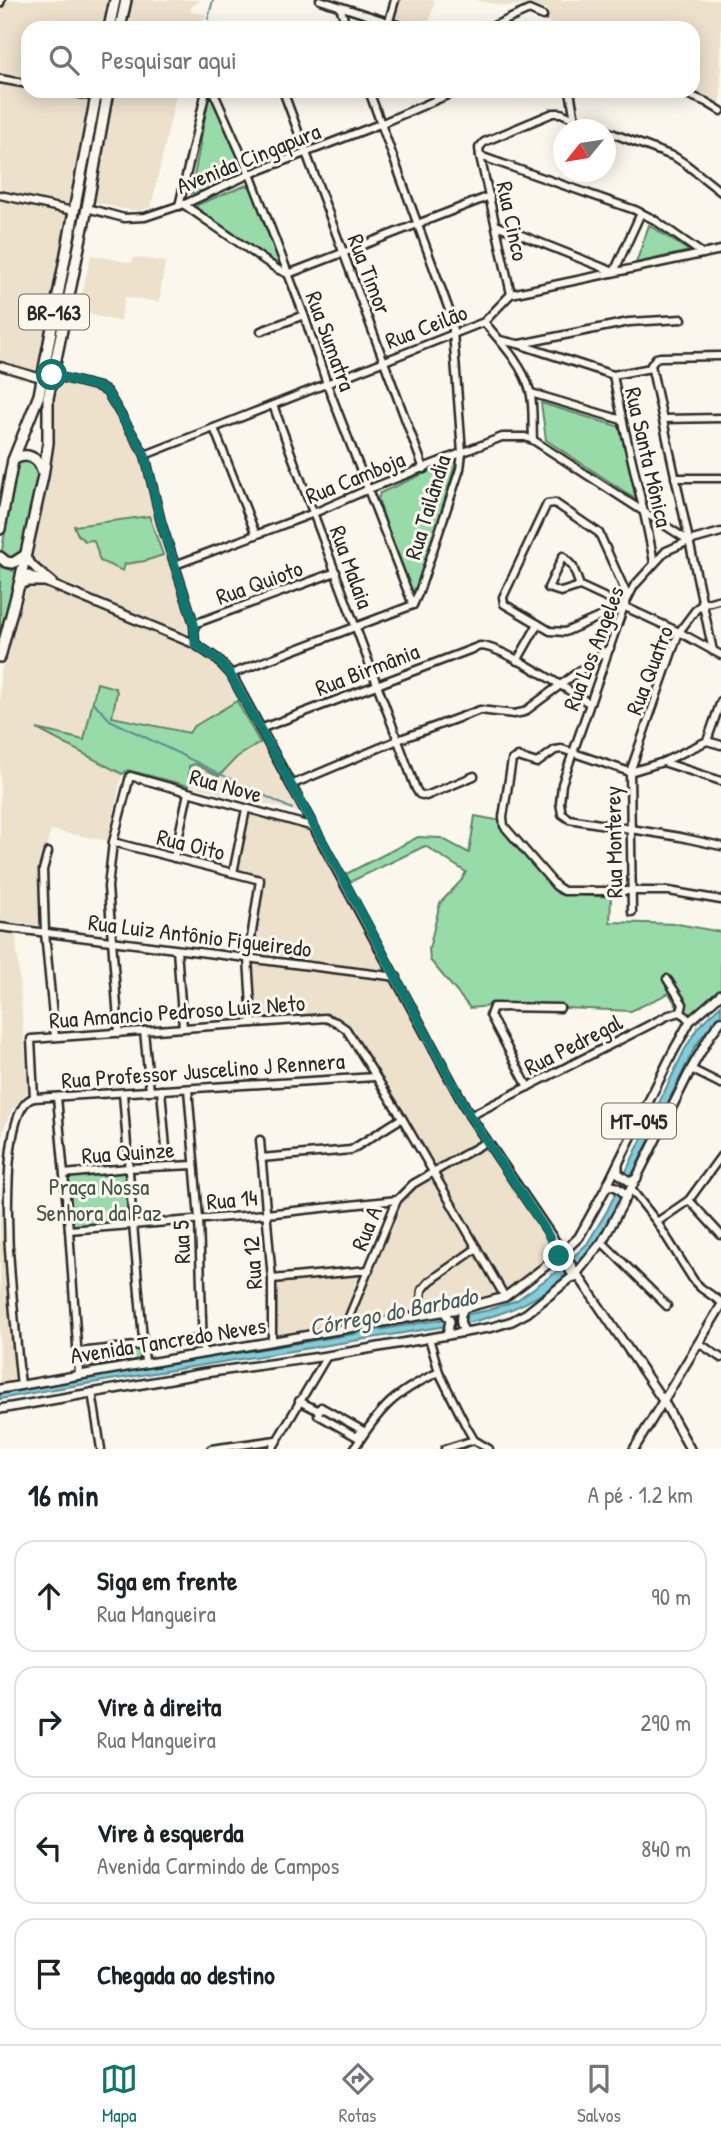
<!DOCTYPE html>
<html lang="pt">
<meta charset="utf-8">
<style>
:root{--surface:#fff;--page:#f6f6f6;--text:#202124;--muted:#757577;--line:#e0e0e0;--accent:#0f766e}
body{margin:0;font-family:"Patrick Hand",sans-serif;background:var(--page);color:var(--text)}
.compass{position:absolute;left:553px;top:119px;width:63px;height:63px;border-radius:50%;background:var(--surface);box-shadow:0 4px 18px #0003;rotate:240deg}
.stop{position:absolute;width:21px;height:21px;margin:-16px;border:5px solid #0f766e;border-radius:50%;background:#fff}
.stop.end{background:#0f766e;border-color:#fff;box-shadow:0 2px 7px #0008}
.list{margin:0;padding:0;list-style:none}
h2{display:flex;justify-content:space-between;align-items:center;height:91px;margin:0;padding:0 28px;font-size:30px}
h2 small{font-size:23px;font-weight:400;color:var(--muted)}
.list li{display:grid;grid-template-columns:46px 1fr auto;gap:21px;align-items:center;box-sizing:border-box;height:112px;margin:0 14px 14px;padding:0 14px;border:2px solid var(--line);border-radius:21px}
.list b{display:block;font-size:26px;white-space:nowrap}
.list p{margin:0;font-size:23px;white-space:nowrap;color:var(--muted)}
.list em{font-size:23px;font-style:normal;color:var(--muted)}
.icon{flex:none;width:38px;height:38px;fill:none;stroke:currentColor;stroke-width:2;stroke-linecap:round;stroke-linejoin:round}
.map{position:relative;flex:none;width:721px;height:1449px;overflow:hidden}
.search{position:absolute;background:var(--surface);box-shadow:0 4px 18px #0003;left:21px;right:21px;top:21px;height:77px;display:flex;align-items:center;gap:18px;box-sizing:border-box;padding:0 24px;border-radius:21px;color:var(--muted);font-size:26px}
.sheet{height:595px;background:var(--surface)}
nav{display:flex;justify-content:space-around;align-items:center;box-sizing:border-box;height:98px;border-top:2px solid var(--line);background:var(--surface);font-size:19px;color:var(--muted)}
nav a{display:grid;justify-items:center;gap:4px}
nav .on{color:var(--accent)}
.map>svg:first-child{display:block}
.built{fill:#ede1cc}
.green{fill:#97dca8;stroke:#61846a;stroke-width:2}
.water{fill:#7fcedb;stroke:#5d8d95;stroke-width:2}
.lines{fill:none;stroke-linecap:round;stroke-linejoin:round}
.stream{stroke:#5d8d95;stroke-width:2}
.minor-casing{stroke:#2b2b2b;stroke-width:11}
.major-casing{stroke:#2b2b2b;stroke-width:12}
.highway-casing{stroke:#2b2b2b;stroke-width:14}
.minor{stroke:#fbf7ec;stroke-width:6}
.major{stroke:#fbf7ec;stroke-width:7}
.highway{stroke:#fbf7ec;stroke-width:9}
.route{stroke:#0f766e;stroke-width:9}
.labels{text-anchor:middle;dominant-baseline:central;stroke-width:6;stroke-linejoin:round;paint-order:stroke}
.shield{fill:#fbf7ec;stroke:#696865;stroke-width:2}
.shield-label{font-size:21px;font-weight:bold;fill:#2b2b2b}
.street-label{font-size:23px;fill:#2b2b2b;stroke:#fbf7ec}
.park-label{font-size:23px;fill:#46574a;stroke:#fbf7ec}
.water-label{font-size:24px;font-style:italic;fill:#445c60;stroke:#fbf7ec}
</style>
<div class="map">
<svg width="721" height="1449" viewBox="0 0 721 1449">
<rect width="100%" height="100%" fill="#fbf7ec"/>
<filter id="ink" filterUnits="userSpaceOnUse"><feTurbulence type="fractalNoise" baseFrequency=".0143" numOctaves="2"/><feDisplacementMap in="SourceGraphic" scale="14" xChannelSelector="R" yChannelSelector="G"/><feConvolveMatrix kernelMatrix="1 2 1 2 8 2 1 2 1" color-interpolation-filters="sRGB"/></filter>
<g filter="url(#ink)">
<g class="built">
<polygon points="2,0 109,0 104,28 28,28 28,81 0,76 0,12"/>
<polygon points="129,0 201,0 191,7 191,12 206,14 206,16 200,28 124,28"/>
<polygon points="400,0 435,0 428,27 394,19"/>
<polygon points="474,0 721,0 721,106 692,91 693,28 550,28 545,9 529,5 505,6"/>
<polygon points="0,83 28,88 28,91 48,91 92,98 71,207 0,190"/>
<polygon points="112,91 177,91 151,207 140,211 123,209 91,201"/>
<polygon points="0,199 69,214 39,373 0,362"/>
<polygon points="91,255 132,263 134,257 165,262 159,302 125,297 120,322 78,311"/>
<polygon points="55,378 100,390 107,396 141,452 153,507 190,628 188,636 46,575 35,564 32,554 52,449 51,405"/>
<polygon points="32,583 51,586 176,640 209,656 229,677 302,813 127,770 122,774 108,841 51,830 40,871 42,926 0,921 0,674 27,586"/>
<polygon points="249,811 312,828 385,970 252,954 263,876 239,869"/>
<polygon points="0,930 15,931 16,936 28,1091 12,1110 4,1127 0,1152"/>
<polygon points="250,961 394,979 482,1140 434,1168 341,1019 332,1015 320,1013 257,1018"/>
<polygon points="486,1145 548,1236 556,1255 506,1293 438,1172"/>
<polygon points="433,1177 473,1248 425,1283 417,1313 350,1325 399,1205 405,1195 418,1184"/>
<polygon points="0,1203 16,1379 0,1383"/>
<polygon points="476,1252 500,1295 482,1301 426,1312 424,1301 426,1292 433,1283"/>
<polygon points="365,1273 343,1327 276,1339 274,1281"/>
</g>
<g class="green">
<polygon points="211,95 245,169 241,174 195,194 191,193 209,96"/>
<polygon points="246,185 252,188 281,264 279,267 196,209 197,205"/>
<polygon points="649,225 689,251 636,263"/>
<polygon points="541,403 620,427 636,499 546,440"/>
<polygon points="27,457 39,467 22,554 11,561 3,555 2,550 16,463"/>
<polygon points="457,459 417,594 410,594 378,499 380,493"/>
<path d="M149 516 163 555 145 561 125 564 123 571 100 561C97 554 98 548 93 540L85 541 78 535 74 526Z"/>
<polygon points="0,565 20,574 8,613 0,632"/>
<polygon points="97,683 115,688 117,692 112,717 189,733 193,727 237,701 260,743 237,757 219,776 195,764 189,766 189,786 128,770 122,774 37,729 84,740"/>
<polygon points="475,816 502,821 500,828 506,832 558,894 611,897 610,922 678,924 721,932 721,991 696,1009 693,1016 679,1010 669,993 631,1011 501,1005 470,1008 430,960 429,949 440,903 461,881 466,872 425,846 350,882 346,874 418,837 441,838 469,853"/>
<polygon points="126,1171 131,1224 71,1228 66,1176"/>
<polygon points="140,1349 141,1359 84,1367 83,1355"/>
</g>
<path class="water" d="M721 1005V1015L702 1036 695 1047 606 1228C573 1280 531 1308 471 1322L48 1390 0 1399V1392L445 1319 489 1310 517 1300 559 1270 587 1244 607 1211 684 1051 698 1027Z"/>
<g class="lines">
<g class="stream">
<polyline points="208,19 213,0"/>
<polyline points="94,703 110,720 292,809"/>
</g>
<g class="minor-casing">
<g id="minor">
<polyline points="320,0 407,28"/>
<polyline points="0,3 1,0"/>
<polyline points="340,7 347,28"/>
<polyline points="387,28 395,0"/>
<polyline points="489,28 529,10 543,16"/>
<polyline points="0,79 28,84"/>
<polyline points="66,91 96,97"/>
<polyline points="213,91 250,174 304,315 327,384 413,605"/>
<polyline points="283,91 424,469"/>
<polyline points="369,91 452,318 462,453 460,469 419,592 413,605"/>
<polyline points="570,91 575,120"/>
<polyline points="679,91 706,102 721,111"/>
<polyline points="600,130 561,113 553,113 484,142 479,148 480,156 635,210 653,219 703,254"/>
<polyline points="606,131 675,157 687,165 721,192"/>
<polyline points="480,156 511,294"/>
<polyline points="0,195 73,211"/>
<polyline points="183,204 277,269 288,274 490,196"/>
<polyline points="179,206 206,91"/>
<polyline points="87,208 124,218 145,217 187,203 250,174 380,124 457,91"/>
<polyline points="496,225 614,272 641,213"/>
<path d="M484 322C501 342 523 365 530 391 534 406 532 425 533 440"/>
<polyline points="261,331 304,315"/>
<path d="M500 340 518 344 613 375C625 438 643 499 654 563"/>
<polyline points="520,344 629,322 682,319"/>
<polyline points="0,366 41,378"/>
<polyline points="52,375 99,387 107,392 145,455 161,522 194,624 195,644"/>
<polyline points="613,375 651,368"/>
<polyline points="531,393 622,420"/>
<polyline points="273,405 416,789 419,794 426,796 474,776"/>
<polyline points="663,419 721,418"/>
<polyline points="214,428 256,535"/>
<polyline points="145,455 484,322 511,294 721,250"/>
<polyline points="675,478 721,478"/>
<polyline points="721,532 689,541 666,551 634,586 624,606 562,784 560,803 562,814 569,819 680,837 721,846"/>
<polyline points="175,565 314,513 369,489 502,437 525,437 533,440 689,541"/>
<polyline points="580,586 573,567 563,556 548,588 561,592 580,586 679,632 721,655"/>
<polyline points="624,606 565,632 550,631 504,604 503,597 547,504 555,503 599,533 628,597"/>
<polyline points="194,624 336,572"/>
<polyline points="713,651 651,365 656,358 660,357 721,356"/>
<polyline points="517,661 538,624"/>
<polyline points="231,674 413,605"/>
<polyline points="721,701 707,741 721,745"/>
<path d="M260 729 480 646C502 646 566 689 589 703"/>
<polyline points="707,741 663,762 630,772 562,749 555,750 537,763 518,757 512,760 503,817 504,826 556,886 564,891 669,891 721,900"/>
<polyline points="663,762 721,781"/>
<polyline points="291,785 398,740 480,710 514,714 524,712 610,648"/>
<polyline points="113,842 260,880 248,958 252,1023"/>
<polyline points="48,852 43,870 45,933 55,1037"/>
<polyline points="174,858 188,793"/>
<polyline points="233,873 246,809"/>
<polyline points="632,912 630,772 679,632 697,608 703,604 721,599"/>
<polyline points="0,927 397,977"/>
<polyline points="177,950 183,1028"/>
<polyline points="667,979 683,1004 681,1012"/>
<polyline points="144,1031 150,1091"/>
<polyline points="119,1033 108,887 113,842 130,776 314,827"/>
<polyline points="691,1069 721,1084"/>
<polyline points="528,1087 490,1015 493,1007 560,1008"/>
<polyline points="188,1089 199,1219 203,1352"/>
<polyline points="161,1090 166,1148"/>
<polyline points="123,1093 133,1224 145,1362"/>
<polyline points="57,1097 69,1230 79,1374"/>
<polyline points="34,1098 31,1039 325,1018 336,1022 346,1029 402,1118 505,1297"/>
<polyline points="470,1116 669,1015 681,1012 690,1021"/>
<polyline points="260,1140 272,1279 272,1342"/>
<polyline points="261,1158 351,1150 402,1118"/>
<polyline points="64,1174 128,1168 194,1165"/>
<polyline points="631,1189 657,1222 694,1281 701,1288 721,1302"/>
<polyline points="689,1200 721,1235"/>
<polyline points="657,1222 689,1200 721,1156"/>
<polyline points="69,1230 266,1214 397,1200"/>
<polyline points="602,1242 667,1306"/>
<polyline points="272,1279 369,1270"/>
<polyline points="419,1315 422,1290 430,1281 477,1248"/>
<polyline points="344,1329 397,1200 413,1184 486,1142"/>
<polyline points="429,1338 439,1372 466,1426 474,1440 489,1449"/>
<polyline points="699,1343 721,1358"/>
<polyline points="78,1352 202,1339"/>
<path d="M21 1385C17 1349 14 1314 11 1278 8 1245 0 1104 34 1098L375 1077"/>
<polyline points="92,1392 101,1449"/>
<polyline points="299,1401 319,1411 321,1407 362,1430 357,1437 318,1415 319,1411"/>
<polyline points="211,1449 276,1440"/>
<polyline points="272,1449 327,1356"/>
<path d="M354 1449C381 1407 394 1393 439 1372"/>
<polyline points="445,1449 474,1440"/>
</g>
</g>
<g class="major-casing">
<g id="major">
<polyline points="24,556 36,569 52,582"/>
<polyline points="21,572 195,644 217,659 231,674 470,1116 664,1402 690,1449"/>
<polyline points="618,1166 618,1173 630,1182 637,1178"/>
<path d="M607 1186C616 1185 623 1190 626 1198"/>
<polyline points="558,1253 575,1278"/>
<path d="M464 1308C459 1317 459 1324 465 1332"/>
<polyline points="444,1311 450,1321 447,1335"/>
<polyline points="0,1389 464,1308 505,1297 559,1256 579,1237 607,1186 673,1052 690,1021 721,994"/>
<polyline points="0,1409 205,1373 327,1356 465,1332 493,1327 512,1321 527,1313 576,1274 602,1242 637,1177 691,1069 711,1034 721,1021"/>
<polyline points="634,1449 721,1306"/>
</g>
</g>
<g class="highway-casing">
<g id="highway">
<polyline points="109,28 115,0"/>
<polyline points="120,28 126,0"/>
<path d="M13 460C25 452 39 456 42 471"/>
<polyline points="0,529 13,460 39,395 97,91"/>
<polyline points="0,557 6,562 13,563 24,556"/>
<polyline points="19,585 27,581 43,581"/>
<polyline points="0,657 19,585 43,476 48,443 48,398 87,208 108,91"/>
</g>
</g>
<use href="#minor" class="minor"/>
<use href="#major" class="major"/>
<use href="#highway" class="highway"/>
</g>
</g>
<g class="lines" filter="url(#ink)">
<polyline class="route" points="52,375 99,387 107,392 145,455 161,522 194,624 195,644 217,659 230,674 347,886 470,1116 545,1229 559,1256"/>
</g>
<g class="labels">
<g class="shield">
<rect x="19" y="294.5" width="70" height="35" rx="5"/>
<rect x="602" y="1103.5" width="74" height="35" rx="5"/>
</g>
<g class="shield-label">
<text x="54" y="312">BR-163</text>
<text x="639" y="1121">MT-045</text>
</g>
<g class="street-label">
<text transform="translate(248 158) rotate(-22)">Avenida Cingapura</text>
<text transform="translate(513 221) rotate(78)">Rua Cinco</text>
<text transform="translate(370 274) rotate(69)">Rua Timor</text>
<text transform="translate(426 326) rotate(-21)">Rua Ceilão</text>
<text transform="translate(331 341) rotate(70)">Rua Sumatra</text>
<text transform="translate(649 457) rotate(77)">Rua Santa Mônica</text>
<text transform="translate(355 477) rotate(-22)">Rua Camboja</text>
<text transform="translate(427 507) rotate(-73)">Rua Tailândia</text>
<text transform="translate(352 567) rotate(70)">Rua Malaia</text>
<text transform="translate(259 582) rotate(-20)">Rua Quioto</text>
<text transform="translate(593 648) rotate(-69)">Rua Los Angeles</text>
<text transform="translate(367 669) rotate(-21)">Rua Birmânia</text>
<text transform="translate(649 670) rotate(-69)">Rua Quatro</text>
<text transform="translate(226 785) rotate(15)">Rua Nove</text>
<text transform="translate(613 842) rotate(-91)">Rua Monterey</text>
<text transform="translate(191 844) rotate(14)">Rua Oito</text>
<text transform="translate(200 935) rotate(7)">Rua Luiz Antônio Figueiredo</text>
<text transform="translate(177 1011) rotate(-4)">Rua Amancio Pedroso Luiz Neto</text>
<text transform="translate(573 1044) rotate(-27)">Rua Pedregal</text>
<text transform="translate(203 1070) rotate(-4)">Rua Professor Juscelino J Rennera</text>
<text transform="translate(128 1152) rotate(-4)">Rua Quinze</text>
<text transform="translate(232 1199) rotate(-5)">Rua 14</text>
<text transform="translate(366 1228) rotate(-68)">Rua A</text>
<text transform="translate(181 1242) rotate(-92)">Rua 5</text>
<text transform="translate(252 1263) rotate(-94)">Rua 12</text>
<text transform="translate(168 1340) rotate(-9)">Avenida Tancredo Neves</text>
</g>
<g class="park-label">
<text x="99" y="1186">Praça Nossa<tspan x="99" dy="26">Senhora da Paz</tspan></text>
</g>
<g class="water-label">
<text transform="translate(393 1311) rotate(-11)">Córrego do Barbado</text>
</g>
</g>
</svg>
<svg class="compass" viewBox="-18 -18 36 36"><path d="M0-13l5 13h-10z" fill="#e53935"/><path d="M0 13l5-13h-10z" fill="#757577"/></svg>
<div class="stop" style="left:52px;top:375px"></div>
<div class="stop end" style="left:559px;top:1256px"></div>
<div class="search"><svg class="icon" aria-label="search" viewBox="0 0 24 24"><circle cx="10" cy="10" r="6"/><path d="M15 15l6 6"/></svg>Pesquisar aqui</div>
</div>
<section class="sheet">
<h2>16 min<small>A pé · 1.2 km</small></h2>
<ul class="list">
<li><svg class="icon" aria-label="ahead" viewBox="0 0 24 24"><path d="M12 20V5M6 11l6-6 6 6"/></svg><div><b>Siga em frente</b><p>Rua Mangueira</p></div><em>90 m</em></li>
<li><svg class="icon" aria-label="right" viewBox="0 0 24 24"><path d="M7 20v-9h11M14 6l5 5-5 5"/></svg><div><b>Vire à direita</b><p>Rua Mangueira</p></div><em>290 m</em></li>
<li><svg class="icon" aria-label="left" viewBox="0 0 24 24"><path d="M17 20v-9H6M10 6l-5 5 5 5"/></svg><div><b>Vire à esquerda</b><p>Avenida Carmindo de Campos</p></div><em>840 m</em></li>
<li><svg class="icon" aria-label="arrive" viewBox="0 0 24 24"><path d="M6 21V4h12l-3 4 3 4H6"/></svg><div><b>Chegada ao destino</b></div></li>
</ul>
</section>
<nav>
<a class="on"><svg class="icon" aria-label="map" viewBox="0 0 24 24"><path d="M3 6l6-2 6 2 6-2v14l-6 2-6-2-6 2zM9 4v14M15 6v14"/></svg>Mapa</a>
<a><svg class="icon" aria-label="directions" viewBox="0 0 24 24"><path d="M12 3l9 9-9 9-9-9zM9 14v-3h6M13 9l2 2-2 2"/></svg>Rotas</a>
<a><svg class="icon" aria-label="saved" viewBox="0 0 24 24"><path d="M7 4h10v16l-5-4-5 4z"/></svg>Salvos</a>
</nav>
